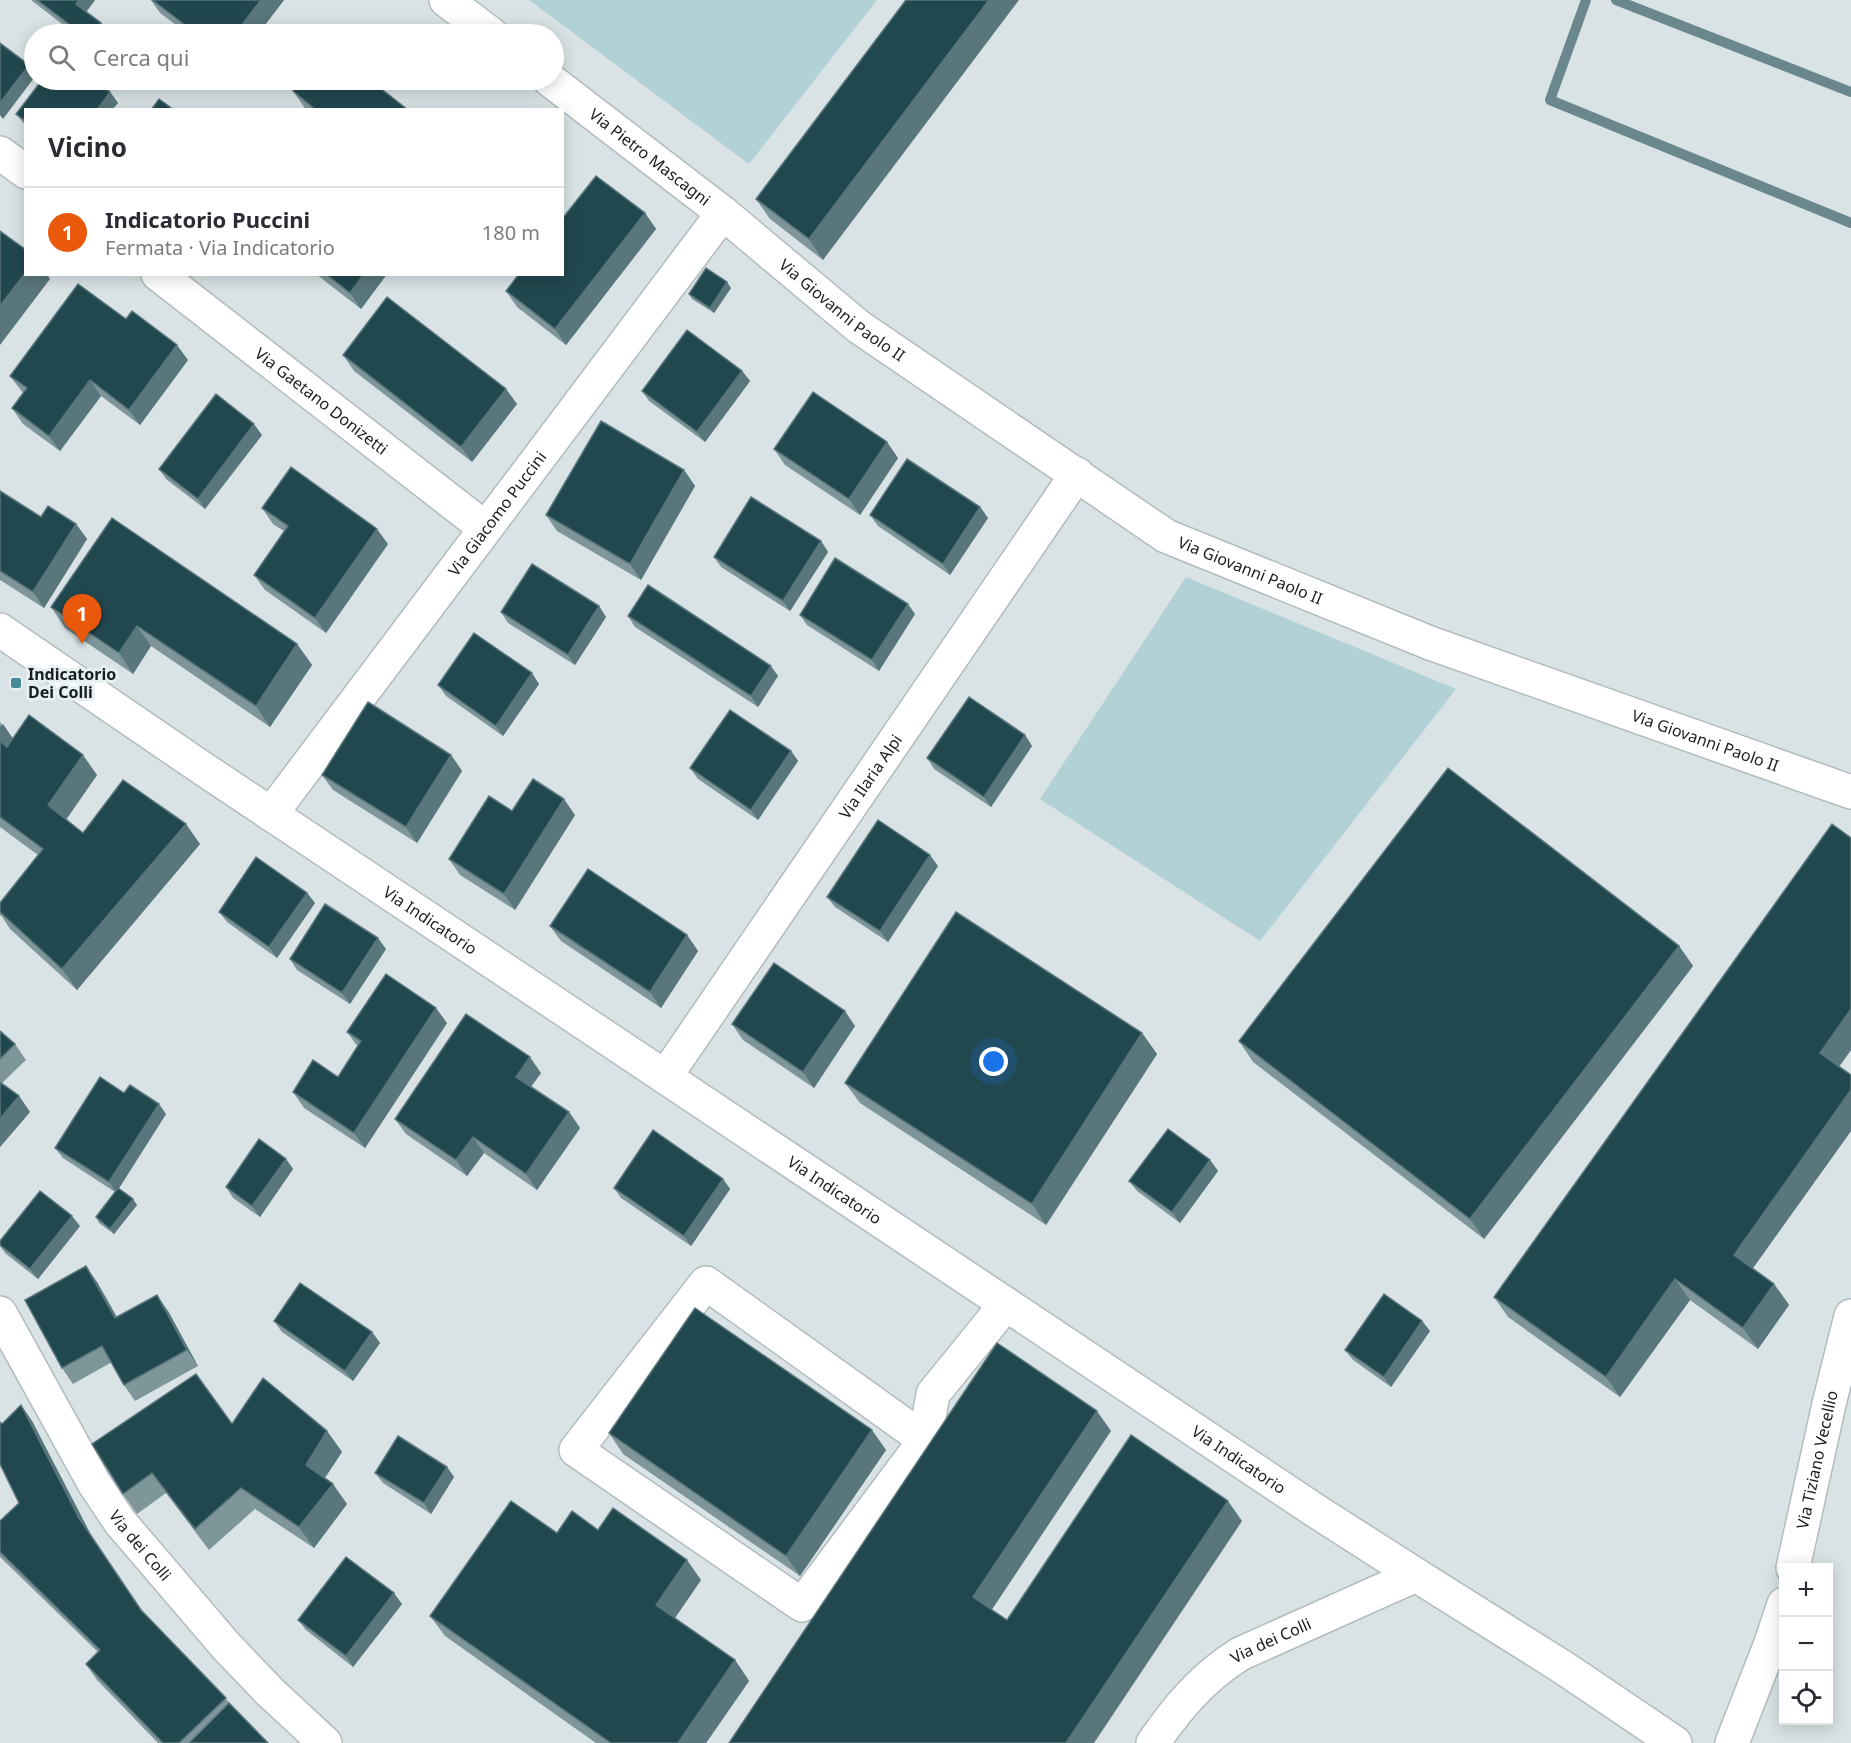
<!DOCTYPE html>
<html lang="it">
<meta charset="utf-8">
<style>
:root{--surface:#fff;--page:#f7f7f7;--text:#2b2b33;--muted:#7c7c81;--line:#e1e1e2;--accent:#ea580c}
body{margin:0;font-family:"Noto Sans",sans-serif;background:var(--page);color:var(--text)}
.controls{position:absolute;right:18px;bottom:18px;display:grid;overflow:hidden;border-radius:0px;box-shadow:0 3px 15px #0003}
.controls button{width:54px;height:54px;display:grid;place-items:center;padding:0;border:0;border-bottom:2px solid var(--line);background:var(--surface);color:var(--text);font:30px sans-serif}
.you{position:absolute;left:994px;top:1062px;width:21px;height:21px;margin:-15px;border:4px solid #fff;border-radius:50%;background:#1a73e8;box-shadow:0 0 0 9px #1a73e833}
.badge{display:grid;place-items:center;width:39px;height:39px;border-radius:50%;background:var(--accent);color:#fff;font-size:20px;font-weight:700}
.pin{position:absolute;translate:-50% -50px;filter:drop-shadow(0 2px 3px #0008)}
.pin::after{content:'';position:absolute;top:32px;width:21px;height:18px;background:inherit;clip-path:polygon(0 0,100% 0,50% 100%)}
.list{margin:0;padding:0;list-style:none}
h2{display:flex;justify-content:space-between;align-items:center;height:78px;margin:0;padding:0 24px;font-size:26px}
h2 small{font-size:20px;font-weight:400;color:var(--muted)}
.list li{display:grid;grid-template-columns:39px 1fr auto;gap:18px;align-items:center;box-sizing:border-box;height:90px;padding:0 24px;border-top:2px solid var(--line)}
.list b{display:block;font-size:22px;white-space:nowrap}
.list p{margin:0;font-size:20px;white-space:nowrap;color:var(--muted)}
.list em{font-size:20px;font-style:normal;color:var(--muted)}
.icon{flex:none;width:33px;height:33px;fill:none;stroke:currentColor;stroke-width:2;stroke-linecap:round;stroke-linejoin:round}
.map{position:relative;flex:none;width:1851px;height:1743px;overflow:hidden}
.search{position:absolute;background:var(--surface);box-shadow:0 3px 15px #0003;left:24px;top:24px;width:540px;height:66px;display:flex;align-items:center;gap:15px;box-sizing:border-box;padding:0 21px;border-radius:33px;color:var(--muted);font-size:22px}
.panel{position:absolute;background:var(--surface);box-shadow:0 3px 15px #0003;left:24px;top:108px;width:540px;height:168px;border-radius:0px}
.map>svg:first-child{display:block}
.green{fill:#b2d1d7}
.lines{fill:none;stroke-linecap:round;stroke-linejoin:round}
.stream{stroke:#6a878e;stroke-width:10}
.minor-casing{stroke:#b2bbbd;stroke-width:36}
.major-casing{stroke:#b2bbbd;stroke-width:36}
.minor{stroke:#fff;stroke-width:33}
.major{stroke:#fff;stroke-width:33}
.wall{fill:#7e969a}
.shaded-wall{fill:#59767c}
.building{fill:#22484f;stroke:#59767c;stroke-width:1.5}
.poi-dot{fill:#468a98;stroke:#e6f0f2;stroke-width:2}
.labels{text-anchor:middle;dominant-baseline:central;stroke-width:6;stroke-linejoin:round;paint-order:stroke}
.street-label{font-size:16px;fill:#191d1d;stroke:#e6f0f2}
.poi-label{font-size:16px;font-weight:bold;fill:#191d1d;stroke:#e6f0f2;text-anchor:start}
</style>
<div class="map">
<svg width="1851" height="1743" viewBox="0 0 1851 1743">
<rect width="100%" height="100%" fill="#d9e3e5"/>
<g class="green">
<polygon points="529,0 877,0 749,164"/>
<polygon points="1186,577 1456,689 1260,941 1040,799"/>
</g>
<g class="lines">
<g class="stream">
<polyline points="1586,0 1550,100 1851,223"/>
<polyline points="1616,0 1851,92"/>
</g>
<g class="minor-casing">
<g id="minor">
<polyline points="446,0 491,34"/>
<path id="s1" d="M550 80 723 213 859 327 1166 536 1430 643 1851 792"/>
<polyline points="0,153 26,172"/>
<path id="s2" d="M158 274 485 528"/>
<path id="s3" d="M0 630 202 768 1316 1511 1416 1575"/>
<path id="s4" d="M271 814 723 213"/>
<path id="s5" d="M665 1077 1077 474"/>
<path id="s6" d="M0 1313 94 1483 120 1522 226 1646 270 1692 325 1743"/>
<polyline points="925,1440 706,1283 576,1450 802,1605 925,1440 933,1394 1006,1304"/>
<path id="s7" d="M1793 1568 1829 1404 1851 1316"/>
<polyline points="1732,1743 1771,1643 1784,1604"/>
</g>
</g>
<g class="major-casing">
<g id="major">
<path id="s8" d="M1153 1743C1177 1708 1203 1677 1240 1654L1416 1575 1564 1668 1675 1743"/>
</g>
</g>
<use href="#minor" class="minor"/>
<use href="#major" class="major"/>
</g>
<g class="wall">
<polygon points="31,0 95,0 86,12 101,23 109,34 75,34"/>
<polygon points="151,0 284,0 258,34 188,34 160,13"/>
<polygon points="906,0 823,260 770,219 756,199"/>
<polygon points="42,80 94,80 110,92 118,103 112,110 26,110 26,126 16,114"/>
<polygon points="293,91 408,110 307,110 304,107"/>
<polygon points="645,213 656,229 566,345 517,307 506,291"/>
<polygon points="316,274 387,274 361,309"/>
<polygon points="731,288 714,313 692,299 689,294"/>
<polygon points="126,319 188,360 140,425 101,396 60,451 23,424 12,408 23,393 10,376"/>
<polygon points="343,355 506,389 517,404 472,462 354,371"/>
<polygon points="742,371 750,381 705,442 649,401 642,391"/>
<polygon points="262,435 205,509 166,479 159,469"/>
<polygon points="774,449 898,458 860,515 785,465"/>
<polygon points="684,470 695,486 641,580 557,531 546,515"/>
<polygon points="0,491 41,517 76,524 87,539 44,608 0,580"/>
<polygon points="980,507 988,518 950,575 878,526 870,515"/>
<polygon points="262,508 388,544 326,633 265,590 254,575 284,531 273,524"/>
<polygon points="821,541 828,552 790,611 721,567 714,557"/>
<polygon points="599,606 606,617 575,665 508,623 501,612"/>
<polygon points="51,607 297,644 312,665 270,727 151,646 133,674 65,628"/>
<polygon points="915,614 879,671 807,625 800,615"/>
<polygon points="628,616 778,676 758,707 635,627"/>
<polygon points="539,684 503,736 446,696 438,685"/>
<polygon points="0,722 12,738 97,775 66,820 83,833 200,844 77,990 10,929 1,915 0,916 0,901 1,902 38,855 0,827"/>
<polygon points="1025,735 1032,746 991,807 934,769 927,758"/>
<polygon points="791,751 798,761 758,820 698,779 690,768"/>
<polygon points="451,755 462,771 417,843 333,790 322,775"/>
<polygon points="512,811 575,815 515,910 460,875 449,859"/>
<polygon points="1851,838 1851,1050 1839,1067 1851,1131 1753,1268 1774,1284 1789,1305 1758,1349 1690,1300 1620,1397 1508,1317 1494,1297"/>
<polygon points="938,866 888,942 835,907 827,897"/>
<polygon points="307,893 315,903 277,958 227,922 219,912"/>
<polygon points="550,926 687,935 698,951 661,1008 561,941"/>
<polygon points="1679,946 1693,966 1484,1239 1253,1062 1239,1041"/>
<polygon points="386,949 350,1004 297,970 290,959"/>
<polygon points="447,1023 365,1148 304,1108 293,1092 338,1077 358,1047 347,1032"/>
<polygon points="732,1024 855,1026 814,1088 743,1040"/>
<polygon points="0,1031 15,1044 26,1060 2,1083 19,1096 30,1112 0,1147"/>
<polygon points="1142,1033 1157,1054 1046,1225 860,1103 845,1083"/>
<polygon points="541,1073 531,1087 569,1112 580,1128 537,1190 484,1153 467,1176 406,1134 395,1119"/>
<polygon points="124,1093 166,1114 119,1188 137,1205 114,1234 99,1223 96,1217 115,1192 63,1158 55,1148"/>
<polygon points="286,1159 293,1169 260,1217 233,1198 226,1187"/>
<polygon points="1210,1160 1218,1171 1180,1223 1137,1191 1129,1181"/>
<polygon points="723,1179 730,1189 691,1246 621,1198 614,1188"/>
<polygon points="80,1226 38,1279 6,1254 0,1246 0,1241"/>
<polygon points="97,1282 117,1317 168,1311 198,1366 135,1401 124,1385 112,1362 73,1384 62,1368"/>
<polygon points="274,1321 372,1332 380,1343 353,1381 282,1332"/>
<polygon points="1422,1321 1430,1331 1391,1387 1353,1360 1345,1350"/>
<polygon points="21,1405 32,1421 90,1533 142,1611 268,1743 158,1743 97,1680 86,1664 98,1652 0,1557 0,1521 19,1503 2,1424"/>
<polygon points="232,1424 327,1431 342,1452 325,1478 347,1504 314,1548 255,1509 209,1550 166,1493 137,1514 123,1494 92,1444"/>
<polygon points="609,1433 886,1450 800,1576 623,1454"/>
<polygon points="447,1467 454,1477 431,1514 383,1483 375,1473"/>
<polygon points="598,1530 701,1580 675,1618 735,1660 749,1681 706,1743 596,1743 445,1636 430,1616 557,1533"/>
<polygon points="402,1604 353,1667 306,1630 298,1620"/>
</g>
<g class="shaded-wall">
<polygon points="79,0 95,0 84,15 76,4"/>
<polygon points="261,0 284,0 258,34 235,34"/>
<polygon points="989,0 1019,0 823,260 809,239"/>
<polygon points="101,23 109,34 92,34"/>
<polygon points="29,65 34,73 34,78 3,119 0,115 0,103"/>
<polygon points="110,92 118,103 112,110 97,110"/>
<polygon points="645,213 656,229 566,345 555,329"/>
<polygon points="26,272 26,274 47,274 50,279 0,345 0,306"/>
<polygon points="364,274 387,274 361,309 350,293"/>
<polygon points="727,282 731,288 714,313 710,308"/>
<polygon points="177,345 188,360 140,425 129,410"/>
<polygon points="742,371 750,381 705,442 697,432"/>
<polygon points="90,380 101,396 60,451 49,436"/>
<polygon points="506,389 517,404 472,462 461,447"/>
<polygon points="254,424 262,435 205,509 198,499"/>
<polygon points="887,442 898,458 860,515 849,499"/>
<polygon points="684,470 695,486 641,580 630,564"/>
<polygon points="980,507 988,518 950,575 943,564"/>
<polygon points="76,524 87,539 44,608 33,592"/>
<polygon points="377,529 388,544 326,633 315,618"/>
<polygon points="821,541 828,552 790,611 783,601"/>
<polygon points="908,604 915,614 879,671 872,660"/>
<polygon points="599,606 606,617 575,665 568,655"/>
<polygon points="137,626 151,646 133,674 119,653"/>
<polygon points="297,644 312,665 270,727 256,706"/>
<polygon points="771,666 778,676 758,707 751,696"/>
<polygon points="532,673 539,684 503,736 496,726"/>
<polygon points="3,724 14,740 0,755 0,727"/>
<polygon points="1025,735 1032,746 991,807 984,797"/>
<polygon points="791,751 798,761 758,820 751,810"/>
<polygon points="83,755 97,775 62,825 48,805"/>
<polygon points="451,755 462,771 417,843 406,827"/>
<polygon points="564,799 575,815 515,910 504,894"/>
<polygon points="186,824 200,844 77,990 62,969"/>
<polygon points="930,855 938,866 888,942 880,931"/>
<polygon points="307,893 315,903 277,958 269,947"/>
<polygon points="687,935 698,951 661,1008 650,992"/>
<polygon points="378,938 386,949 350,1004 342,993"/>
<polygon points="1679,946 1693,966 1484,1239 1470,1219"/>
<polygon points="436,1008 447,1023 365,1148 354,1133"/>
<polygon points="1851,1009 1851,1050 1834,1073 1820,1053"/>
<polygon points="845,1011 855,1026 814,1088 803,1072"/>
<polygon points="1142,1033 1157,1054 1046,1225 1032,1204"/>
<polygon points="530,1057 541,1073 527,1092 516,1077"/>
<polygon points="1851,1090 1851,1131 1748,1275 1734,1255"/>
<polygon points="19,1096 30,1112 0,1147 0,1119"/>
<polygon points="159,1104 166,1114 116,1193 109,1182"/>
<polygon points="569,1112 580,1128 537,1190 526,1174"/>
<polygon points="473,1137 484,1153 467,1176 456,1160"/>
<polygon points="286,1159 293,1169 260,1217 252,1206"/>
<polygon points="1210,1160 1218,1171 1180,1223 1172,1212"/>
<polygon points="723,1179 730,1189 691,1246 684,1236"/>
<polygon points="133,1199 137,1205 114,1234 110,1229"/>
<polygon points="72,1216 80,1226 38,1279 30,1269"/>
<polygon points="86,1266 97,1282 126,1334 115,1318"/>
<polygon points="1675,1279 1690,1300 1620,1397 1606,1377"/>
<polygon points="1774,1284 1789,1305 1758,1349 1743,1328"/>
<polygon points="157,1295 168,1311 198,1366 187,1350"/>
<polygon points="1422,1321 1430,1331 1391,1387 1384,1377"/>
<polygon points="372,1332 380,1343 353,1381 345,1371"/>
<polygon points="21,1405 32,1421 90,1533 79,1518"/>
<polygon points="1097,1411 1111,1431 987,1617 973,1597"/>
<polygon points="872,1430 886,1450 800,1576 786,1556"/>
<polygon points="327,1431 342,1452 320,1485 306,1465"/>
<polygon points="447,1467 454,1477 431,1514 424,1503"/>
<polygon points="333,1484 347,1504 314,1548 299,1527"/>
<polygon points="1228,1501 1242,1521 1094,1743 1066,1743"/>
<polygon points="687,1560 701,1580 670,1625 656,1605"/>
<polygon points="394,1593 402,1604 353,1667 346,1656"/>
<polygon points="735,1660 749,1681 706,1743 678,1743"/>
</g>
<g class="building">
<polygon points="37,0 79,0 76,4 101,23 92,34 82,34"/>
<polygon points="152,0 261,0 235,34 197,34"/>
<polygon points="906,0 989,0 809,239 756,199"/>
<polygon points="0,43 29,65 0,103"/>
<polygon points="42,80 94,80 110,92 97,110 26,110 26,121 16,114"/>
<polygon points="302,80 370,80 408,110 316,110 293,91"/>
<polygon points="159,99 174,110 151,110"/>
<polygon points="596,176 645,213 555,329 506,291 519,274 562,274 562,219"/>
<polygon points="0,231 26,250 26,272 0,306"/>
<polygon points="706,268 727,282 710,308 689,294"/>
<polygon points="326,274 364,274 350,293"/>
<polygon points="78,284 126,319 132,311 177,345 129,410 90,380 49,436 12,408 27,388 10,376"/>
<polygon points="387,297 506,389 461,447 343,355"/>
<polygon points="687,330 742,371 697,432 642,391"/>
<polygon points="813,392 887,442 849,499 774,449"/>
<polygon points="216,394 254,424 198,499 159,469"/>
<polygon points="601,421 684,470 630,564 546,515"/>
<polygon points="907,459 980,507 943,564 870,515"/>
<polygon points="291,467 377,529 315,618 254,575 288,526 262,508"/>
<polygon points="0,491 41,517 48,506 76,524 33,592 0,571"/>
<polygon points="751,497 821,541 783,601 714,557"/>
<polygon points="112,518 297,644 256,706 137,626 119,653 51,607"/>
<polygon points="835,558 908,604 872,660 800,615"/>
<polygon points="532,564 599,606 568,655 501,612"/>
<polygon points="648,585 771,666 751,696 628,616"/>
<polygon points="474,633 532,673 496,726 438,685"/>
<polygon points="969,697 1025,735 984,797 927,758"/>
<polygon points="368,702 451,755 406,827 322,775"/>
<polygon points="730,710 791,751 751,810 690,768"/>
<polygon points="29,715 83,755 48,805 83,833 123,780 186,824 62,969 0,912 0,903 43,849 0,817 0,741 7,747"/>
<polygon points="1448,768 1679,946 1470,1219 1239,1041"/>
<polygon points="533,779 564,799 504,894 449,859 489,796 512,811"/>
<polygon points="878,820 930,855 880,931 827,897"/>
<polygon points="1832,824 1851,838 1851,1009 1820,1053 1851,1075 1851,1090 1734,1255 1774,1284 1743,1328 1675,1279 1606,1377 1494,1297"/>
<polygon points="256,857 307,893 269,947 219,912"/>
<polygon points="588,869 687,935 650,992 550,926"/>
<polygon points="325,904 378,938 342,993 290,959"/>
<polygon points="956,912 1142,1033 1032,1204 845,1083"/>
<polygon points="774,963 845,1011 803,1072 732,1024"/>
<polygon points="386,974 436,1008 354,1133 293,1092 313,1060 338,1077 361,1041 347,1032"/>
<polygon points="466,1014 530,1057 516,1077 569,1112 526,1174 473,1137 456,1160 395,1119"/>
<polygon points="0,1031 15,1044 0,1059"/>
<polygon points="100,1077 124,1093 130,1085 159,1104 109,1182 55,1148"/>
<polygon points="0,1082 19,1096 0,1119"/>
<polygon points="1168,1129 1210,1160 1172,1212 1129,1181"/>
<polygon points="653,1130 723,1179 684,1236 614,1188"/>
<polygon points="259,1139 286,1159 252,1206 226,1187"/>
<polygon points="118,1188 133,1199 110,1229 96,1217"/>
<polygon points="40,1191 72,1216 30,1269 0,1245 0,1241"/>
<polygon points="86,1266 115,1318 157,1295 187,1350 124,1385 102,1346 62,1368 25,1300"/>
<polygon points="300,1283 372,1332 345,1371 274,1321"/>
<polygon points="1384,1294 1422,1321 1384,1377 1345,1350"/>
<polygon points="695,1308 872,1430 786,1556 609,1433"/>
<polygon points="997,1343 1097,1411 973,1597 1007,1620 1131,1435 1228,1501 1066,1743 729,1743"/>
<polygon points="196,1374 232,1424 263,1378 327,1431 306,1465 333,1484 299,1527 241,1488 195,1529 152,1473 123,1494 92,1444"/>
<polygon points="21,1405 79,1518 141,1610 226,1698 179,1743 163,1743 86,1664 100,1650 0,1552 0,1521 19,1503 0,1464 0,1422 2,1424"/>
<polygon points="398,1436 447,1467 424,1503 375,1473"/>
<polygon points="511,1501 557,1533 572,1511 598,1530 613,1508 687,1560 656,1605 735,1660 678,1743 611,1743 430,1616"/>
<polygon points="346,1557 394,1593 346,1656 298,1620"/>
<polygon points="229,1703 268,1743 189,1743"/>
</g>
<rect class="poi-dot" x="10" y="677" width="12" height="12" rx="3"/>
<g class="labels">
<g class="street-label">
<text stroke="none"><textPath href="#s1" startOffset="126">Via Pietro Mascagni</textPath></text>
<text stroke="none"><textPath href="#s1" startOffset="372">Via Giovanni Paolo II</textPath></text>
<text stroke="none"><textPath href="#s2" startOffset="207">Via Gaetano Donizetti</textPath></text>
<text stroke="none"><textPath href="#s4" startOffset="376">Via Giacomo Puccini</textPath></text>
<text stroke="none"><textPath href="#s1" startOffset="858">Via Giovanni Paolo II</textPath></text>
<text stroke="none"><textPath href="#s1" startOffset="1344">Via Giovanni Paolo II</textPath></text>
<text stroke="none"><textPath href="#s5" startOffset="364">Via Ilaria Alpi</textPath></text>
<text stroke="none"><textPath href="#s3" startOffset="519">Via Indicatorio</textPath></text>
<text stroke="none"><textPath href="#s3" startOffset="1005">Via Indicatorio</textPath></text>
<text stroke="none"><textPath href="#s3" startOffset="1491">Via Indicatorio</textPath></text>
<text stroke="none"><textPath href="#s7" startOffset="111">Via Tiziano Vecellio</textPath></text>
<text stroke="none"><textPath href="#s6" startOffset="272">Via dei Colli</textPath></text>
<text stroke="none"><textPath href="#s8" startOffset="159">Via dei Colli</textPath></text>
</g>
<g class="poi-label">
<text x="28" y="674">Indicatorio<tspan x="28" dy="18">Dei Colli</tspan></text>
</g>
</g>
</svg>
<div class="controls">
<button>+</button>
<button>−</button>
<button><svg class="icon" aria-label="locate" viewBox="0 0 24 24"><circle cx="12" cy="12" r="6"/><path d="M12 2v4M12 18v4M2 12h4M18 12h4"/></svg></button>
</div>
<div class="you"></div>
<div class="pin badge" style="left:82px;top:644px">1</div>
<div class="search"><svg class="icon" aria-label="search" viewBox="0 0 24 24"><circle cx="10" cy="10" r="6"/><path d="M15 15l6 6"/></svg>Cerca qui</div>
<section class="panel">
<h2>Vicino<small></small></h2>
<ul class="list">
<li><span class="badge">1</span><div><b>Indicatorio Puccini</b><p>Fermata · Via Indicatorio</p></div><em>180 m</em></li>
</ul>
</section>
</div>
